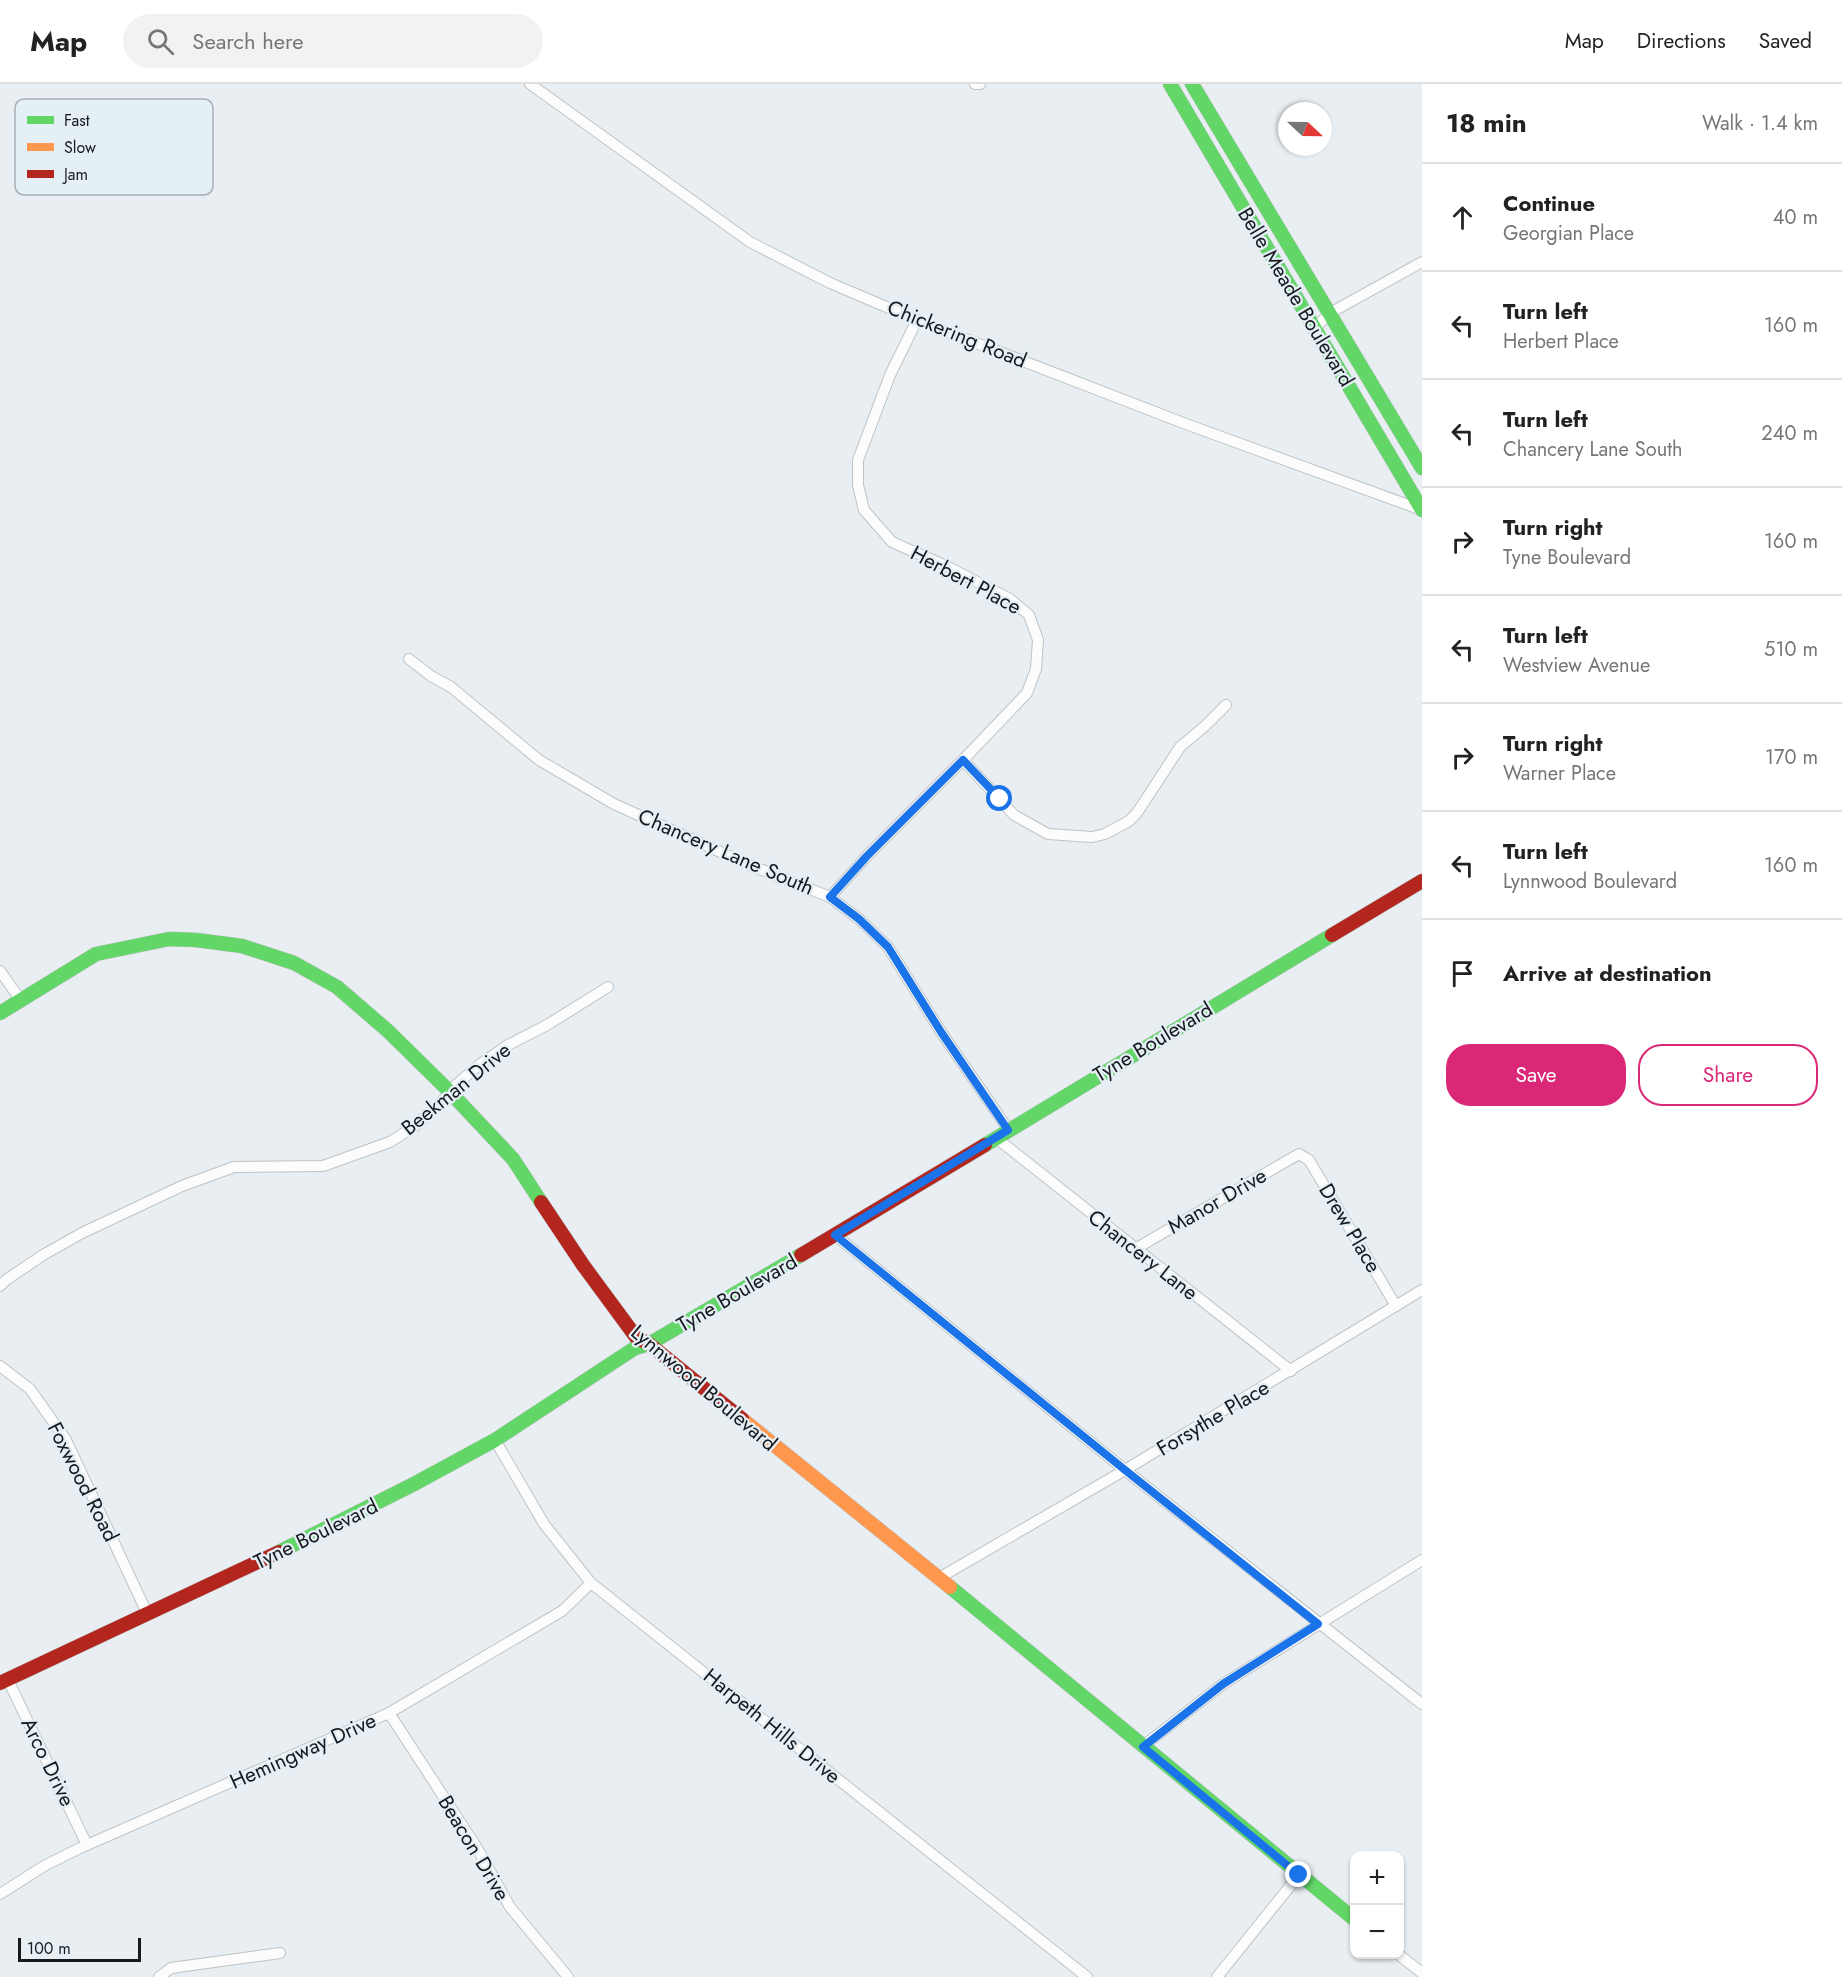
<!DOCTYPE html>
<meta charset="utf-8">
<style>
:root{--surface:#fff;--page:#f2f2f2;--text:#222;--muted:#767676;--line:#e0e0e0;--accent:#db2777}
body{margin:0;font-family:Jost,sans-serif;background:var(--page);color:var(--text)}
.controls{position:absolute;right:18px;bottom:18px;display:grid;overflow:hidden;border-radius:12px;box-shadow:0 2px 4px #0004}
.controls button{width:54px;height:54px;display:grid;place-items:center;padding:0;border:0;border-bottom:2px solid var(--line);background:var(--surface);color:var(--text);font:30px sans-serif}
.compass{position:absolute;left:1278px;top:18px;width:54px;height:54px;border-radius:50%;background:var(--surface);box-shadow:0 2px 4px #0004;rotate:112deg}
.scale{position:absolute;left:18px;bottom:15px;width:123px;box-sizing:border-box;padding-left:6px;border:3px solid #171a1c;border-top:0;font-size:16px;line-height:21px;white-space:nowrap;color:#171a1c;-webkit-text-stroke:4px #e5eff6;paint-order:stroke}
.stop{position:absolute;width:18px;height:18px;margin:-14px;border:4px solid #1a73e8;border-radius:50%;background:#fff}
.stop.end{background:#1a73e8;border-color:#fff;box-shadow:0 2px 6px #0008}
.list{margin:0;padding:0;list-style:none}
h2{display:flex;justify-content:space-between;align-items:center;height:78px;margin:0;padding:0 24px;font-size:26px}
h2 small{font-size:20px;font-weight:400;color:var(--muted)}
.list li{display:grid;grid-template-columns:39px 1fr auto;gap:18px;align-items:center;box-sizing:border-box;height:108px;padding:0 24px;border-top:2px solid var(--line)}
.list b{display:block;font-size:22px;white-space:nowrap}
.list p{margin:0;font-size:20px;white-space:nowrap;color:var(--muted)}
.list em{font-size:20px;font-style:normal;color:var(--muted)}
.actions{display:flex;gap:12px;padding:18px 24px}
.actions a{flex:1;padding:14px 0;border:2px solid var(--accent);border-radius:24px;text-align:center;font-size:21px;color:var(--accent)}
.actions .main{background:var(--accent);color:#fff}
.icon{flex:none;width:33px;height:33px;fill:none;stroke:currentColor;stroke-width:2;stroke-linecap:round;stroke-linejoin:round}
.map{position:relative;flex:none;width:1422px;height:1893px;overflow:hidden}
header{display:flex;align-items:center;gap:36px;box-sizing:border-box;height:84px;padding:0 30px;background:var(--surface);border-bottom:2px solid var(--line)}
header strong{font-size:28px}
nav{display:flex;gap:33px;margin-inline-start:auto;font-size:21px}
.search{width:420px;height:54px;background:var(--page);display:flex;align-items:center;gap:15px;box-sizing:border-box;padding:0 21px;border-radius:33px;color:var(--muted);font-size:22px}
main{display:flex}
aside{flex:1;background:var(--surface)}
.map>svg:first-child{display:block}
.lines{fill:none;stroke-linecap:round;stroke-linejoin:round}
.street-casing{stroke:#bec3c5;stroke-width:12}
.fast-casing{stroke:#bec3c5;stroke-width:15}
.slow-casing{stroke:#bec3c5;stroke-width:15}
.jam-casing{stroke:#bec3c5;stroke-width:15}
.street{stroke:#fcfcfd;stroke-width:10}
.fast{stroke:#63d668;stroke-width:14}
.slow{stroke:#ff974d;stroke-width:14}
.jam{stroke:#b3261e;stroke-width:14}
.route{stroke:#1a73e8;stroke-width:8}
.labels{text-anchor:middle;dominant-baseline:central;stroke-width:4.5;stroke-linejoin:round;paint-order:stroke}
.street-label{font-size:21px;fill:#171a1c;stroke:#e5eff6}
.key{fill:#e5eff6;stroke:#a7afb5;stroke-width:1.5}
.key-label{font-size:16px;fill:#171a1c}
</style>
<header>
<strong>Map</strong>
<div class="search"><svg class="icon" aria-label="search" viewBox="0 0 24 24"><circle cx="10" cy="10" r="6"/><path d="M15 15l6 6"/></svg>Search here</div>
<nav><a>Map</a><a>Directions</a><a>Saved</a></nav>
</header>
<main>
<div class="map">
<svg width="1422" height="1893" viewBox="0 0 1422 1893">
<rect width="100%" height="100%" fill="#e9eef2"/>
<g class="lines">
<g class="street-casing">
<g id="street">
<polyline points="530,0 750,158 830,199 917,236 1186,340 1422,426"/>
<polyline points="975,0 980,0"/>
<polyline points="1314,245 1330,229 1422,178"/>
<polyline points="409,575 431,592 451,603 539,676 614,720 745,779 830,813 859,835 888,863 941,948 1008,1045"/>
<polyline points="963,676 1014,731 1048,750 1092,753 1105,750 1129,737 1137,729 1180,663 1205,642 1226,621"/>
<polyline points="830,813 867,772 963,676 1027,609 1036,585 1038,556 1029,531 1010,515 946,482 892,458 864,426 858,401 858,376 890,291 917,236"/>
<polyline points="0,887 20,915"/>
<polyline points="995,1053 1291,1287"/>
<polyline points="835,1151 1125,1386 1422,1620"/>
<polyline points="1135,1165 1299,1070 1309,1076 1396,1222"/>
<polyline points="0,1202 6,1196 43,1171 82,1149 182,1102 234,1083 323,1082 390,1058 415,1042 443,1017 449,1007 479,981 508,961 547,941 608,903"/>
<polyline points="0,1282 30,1305 66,1356 147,1529"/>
<polyline points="495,1356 544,1440 591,1499 1087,1893"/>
<polyline points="939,1494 1125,1386 1422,1206"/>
<polyline points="8,1596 87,1761"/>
<polyline points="389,1629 477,1764 510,1823 568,1893"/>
<polyline points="1142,1663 1223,1600 1422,1476"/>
<polyline points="0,1810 44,1782 80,1764 389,1629 562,1527 591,1499"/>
<polyline points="1398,1870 1422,1889"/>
<polyline points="159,1893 171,1884 280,1869"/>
<polyline points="1217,1893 1299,1791"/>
</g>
</g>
<g class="fast-casing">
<g id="fast">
<polyline points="1170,0 1422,426"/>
<polyline points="1192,0 1422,384"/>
<polyline points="0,929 96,870 169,855 196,856 242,862 294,879 337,903 388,947 449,1007 513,1075 541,1118"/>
<polyline points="985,1061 1332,851"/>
<polyline points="279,1468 414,1400 495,1356 635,1264 649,1260 801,1171"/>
<polyline points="950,1503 1354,1835"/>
</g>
</g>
<g class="slow-casing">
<polyline id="slow" points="742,1335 950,1503"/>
</g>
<g class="jam-casing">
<g id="jam">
<polyline points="1332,851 1422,797"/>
<polyline points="541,1118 583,1181 636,1253 649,1260 742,1335"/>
<polyline points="801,1171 985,1061"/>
<polyline points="0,1599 279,1468"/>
</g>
</g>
<use href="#street" class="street"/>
<use href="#fast" class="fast"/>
<use href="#slow" class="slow"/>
<use href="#jam" class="jam"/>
</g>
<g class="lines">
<polyline class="route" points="1000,715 963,676 867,772 830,813 859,835 888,863 941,948 1008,1046 835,1151 1125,1386 1318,1540 1223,1600 1143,1663 1299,1791"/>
</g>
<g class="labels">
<g class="street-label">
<text transform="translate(1296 213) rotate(59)">Belle Meade Boulevard</text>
<text transform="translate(957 250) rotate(22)">Chickering Road</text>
<text transform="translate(966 496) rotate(28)">Herbert Place</text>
<text transform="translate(726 768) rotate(23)">Chancery Lane South</text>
<text transform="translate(1153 958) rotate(-31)">Tyne Boulevard</text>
<text transform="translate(456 1005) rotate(-39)">Beekman Drive</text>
<text transform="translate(1217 1117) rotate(-30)">Manor Drive</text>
<text transform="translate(1350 1144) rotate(59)">Drew Place</text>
<text transform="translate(1143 1171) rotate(38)">Chancery Lane</text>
<text transform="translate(737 1209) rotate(-30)">Tyne Boulevard</text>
<text transform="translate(704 1304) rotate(40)">Lynnwood Boulevard</text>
<text transform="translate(1213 1334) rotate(-31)">Forsythe Place</text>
<text transform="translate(83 1398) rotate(63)">Foxwood Road</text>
<text transform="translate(316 1450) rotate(-26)">Tyne Boulevard</text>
<text transform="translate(772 1642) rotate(39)">Harpeth Hills Drive</text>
<text transform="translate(303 1667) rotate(-24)">Hemingway Drive</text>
<text transform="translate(48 1678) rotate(64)">Arco Drive</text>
<text transform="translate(474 1764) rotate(59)">Beacon Drive</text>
</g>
</g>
<rect x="15" y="15" width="198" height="96" rx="9" class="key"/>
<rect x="27" y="32" width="27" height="8" fill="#63d668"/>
<rect x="27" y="59" width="27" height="8" fill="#ff974d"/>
<rect x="27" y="86" width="27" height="8" fill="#b3261e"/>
<g class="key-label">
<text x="64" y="42">Fast</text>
<text x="64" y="69">Slow</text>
<text x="64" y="96">Jam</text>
</g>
</svg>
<div class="controls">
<button>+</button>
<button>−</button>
</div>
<svg class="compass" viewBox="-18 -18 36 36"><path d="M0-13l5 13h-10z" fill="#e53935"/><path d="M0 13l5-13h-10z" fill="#767676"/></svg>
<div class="scale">100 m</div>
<div class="stop" style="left:1000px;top:715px"></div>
<div class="stop end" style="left:1299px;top:1791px"></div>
</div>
<aside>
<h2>18 min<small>Walk · 1.4 km</small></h2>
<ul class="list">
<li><svg class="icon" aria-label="ahead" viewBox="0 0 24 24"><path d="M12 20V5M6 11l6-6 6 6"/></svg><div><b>Continue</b><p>Georgian Place</p></div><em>40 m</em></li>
<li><svg class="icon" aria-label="left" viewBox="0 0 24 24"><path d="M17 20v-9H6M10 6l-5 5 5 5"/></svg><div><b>Turn left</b><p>Herbert Place</p></div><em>160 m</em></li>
<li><svg class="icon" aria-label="left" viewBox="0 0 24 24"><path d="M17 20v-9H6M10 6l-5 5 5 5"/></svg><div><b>Turn left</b><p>Chancery Lane South</p></div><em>240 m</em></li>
<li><svg class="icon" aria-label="right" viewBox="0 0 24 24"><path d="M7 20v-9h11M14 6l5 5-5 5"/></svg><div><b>Turn right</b><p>Tyne Boulevard</p></div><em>160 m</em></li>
<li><svg class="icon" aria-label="left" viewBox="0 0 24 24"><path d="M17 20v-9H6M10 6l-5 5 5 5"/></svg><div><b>Turn left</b><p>Westview Avenue</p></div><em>510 m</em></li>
<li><svg class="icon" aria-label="right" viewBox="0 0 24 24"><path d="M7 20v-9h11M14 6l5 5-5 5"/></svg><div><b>Turn right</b><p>Warner Place</p></div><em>170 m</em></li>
<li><svg class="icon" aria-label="left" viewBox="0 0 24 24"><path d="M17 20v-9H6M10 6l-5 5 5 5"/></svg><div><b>Turn left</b><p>Lynnwood Boulevard</p></div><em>160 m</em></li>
<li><svg class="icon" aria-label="arrive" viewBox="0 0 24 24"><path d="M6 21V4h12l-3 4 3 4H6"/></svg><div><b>Arrive at destination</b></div></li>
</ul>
<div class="actions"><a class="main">Save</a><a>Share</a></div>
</aside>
</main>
